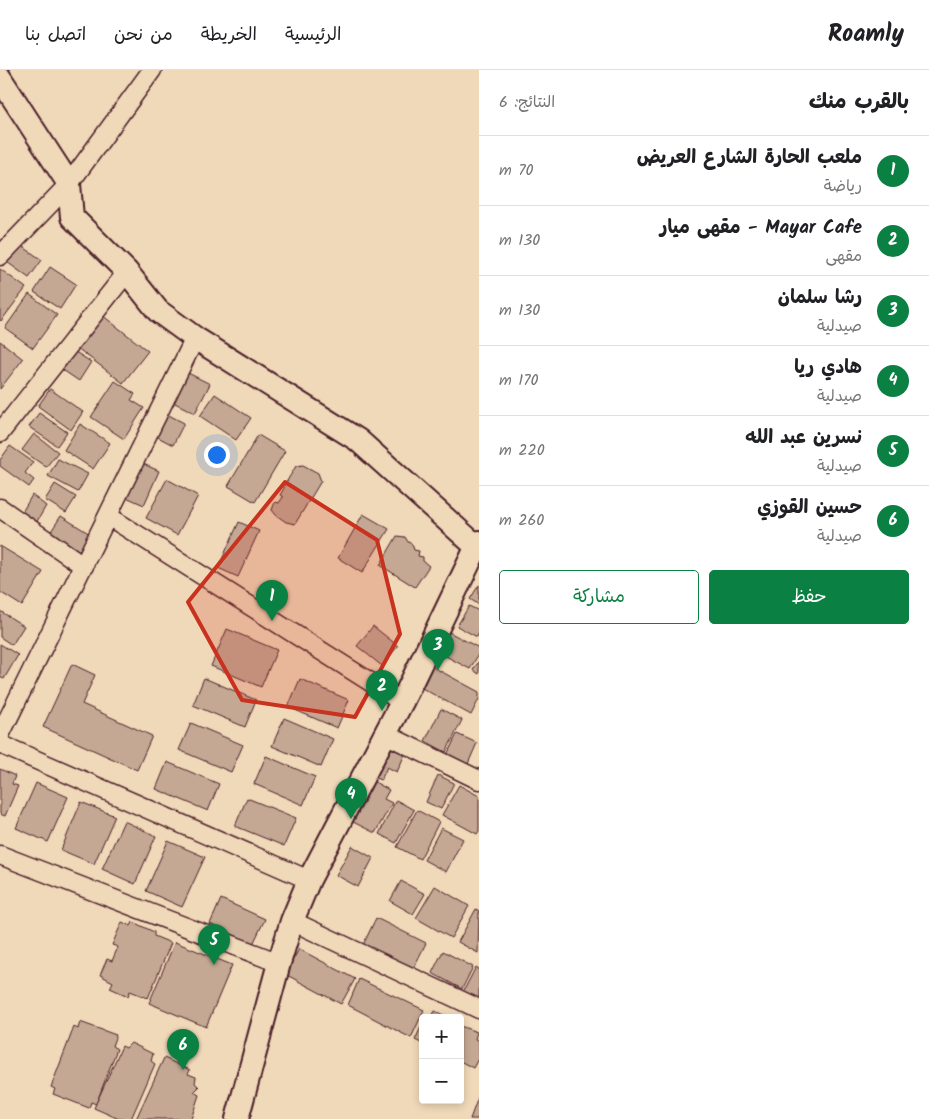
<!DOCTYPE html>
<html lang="ar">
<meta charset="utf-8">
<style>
:root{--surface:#fff;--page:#f2f2f2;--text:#202124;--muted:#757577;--line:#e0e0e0;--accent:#0b8043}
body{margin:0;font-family:Kalam,"Playpen Sans Arabic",sans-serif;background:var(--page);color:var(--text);direction:rtl}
.controls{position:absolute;right:15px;bottom:15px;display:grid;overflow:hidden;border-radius:5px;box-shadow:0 2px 8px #0003}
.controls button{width:45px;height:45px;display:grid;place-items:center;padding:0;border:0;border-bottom:1px solid var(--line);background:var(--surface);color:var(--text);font:25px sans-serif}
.you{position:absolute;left:216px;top:384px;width:18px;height:18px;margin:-12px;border:4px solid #fff;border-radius:50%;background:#1a73e8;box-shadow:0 0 0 8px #1a73e833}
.badge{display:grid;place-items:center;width:32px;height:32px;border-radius:50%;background:var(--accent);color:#fff;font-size:16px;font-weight:700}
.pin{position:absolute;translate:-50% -41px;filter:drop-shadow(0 1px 2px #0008)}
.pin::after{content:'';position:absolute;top:26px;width:18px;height:15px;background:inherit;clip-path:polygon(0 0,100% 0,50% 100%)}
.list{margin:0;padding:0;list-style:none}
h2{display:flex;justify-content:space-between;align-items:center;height:65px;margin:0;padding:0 20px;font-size:21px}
h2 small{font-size:16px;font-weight:400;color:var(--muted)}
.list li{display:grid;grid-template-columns:32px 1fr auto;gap:15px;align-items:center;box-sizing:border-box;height:70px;padding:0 20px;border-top:1px solid var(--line)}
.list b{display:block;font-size:19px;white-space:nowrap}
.list p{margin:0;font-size:16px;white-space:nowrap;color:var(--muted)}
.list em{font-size:16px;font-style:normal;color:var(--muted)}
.actions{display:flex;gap:10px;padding:15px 20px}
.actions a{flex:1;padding:11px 0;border:1px solid var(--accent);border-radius:5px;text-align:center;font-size:18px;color:var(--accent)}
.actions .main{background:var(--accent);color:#fff}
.map{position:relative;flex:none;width:479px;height:1049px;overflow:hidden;direction:ltr}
header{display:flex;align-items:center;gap:30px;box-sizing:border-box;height:70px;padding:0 25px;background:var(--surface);border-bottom:1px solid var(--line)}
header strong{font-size:24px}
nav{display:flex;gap:28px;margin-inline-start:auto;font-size:18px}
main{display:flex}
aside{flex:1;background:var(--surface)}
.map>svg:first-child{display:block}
.building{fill:#c4a893;stroke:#4a1f2b}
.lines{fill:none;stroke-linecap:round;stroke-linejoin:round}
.minor-casing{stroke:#4a1f2b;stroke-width:21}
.tertiary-casing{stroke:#4a1f2b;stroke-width:26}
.minor{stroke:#f0d9b8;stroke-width:18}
.tertiary{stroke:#f0d9b8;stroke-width:22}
.marked{fill:#c8321e;fill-opacity:0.2;stroke:#c8321e;stroke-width:4;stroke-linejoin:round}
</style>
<header>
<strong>Roamly</strong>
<nav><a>الرئيسية</a><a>الخريطة</a><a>من نحن</a><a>اتصل بنا</a></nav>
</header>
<main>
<aside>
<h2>بالقرب منك<small>النتائج: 6</small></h2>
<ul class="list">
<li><span class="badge">1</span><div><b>ملعب الحارة الشارع العريض</b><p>رياضة</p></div><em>70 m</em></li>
<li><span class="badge">2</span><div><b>Mayar Cafe - مقهى ميار</b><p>مقهى</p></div><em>130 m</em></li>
<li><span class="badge">3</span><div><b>رشا سلمان</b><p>صيدلية</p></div><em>130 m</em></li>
<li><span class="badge">4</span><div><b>هادي ريا</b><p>صيدلية</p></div><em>170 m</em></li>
<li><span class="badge">5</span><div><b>نسرين عبد الله</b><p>صيدلية</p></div><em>220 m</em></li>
<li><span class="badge">6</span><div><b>حسين القوزي</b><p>صيدلية</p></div><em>260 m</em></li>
</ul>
<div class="actions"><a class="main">حفظ</a><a>مشاركة</a></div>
</aside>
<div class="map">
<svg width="479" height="1049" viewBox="0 0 479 1049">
<rect width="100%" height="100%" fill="#f0d9b8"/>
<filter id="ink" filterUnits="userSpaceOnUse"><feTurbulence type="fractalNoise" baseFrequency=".02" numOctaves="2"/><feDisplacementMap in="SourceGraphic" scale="10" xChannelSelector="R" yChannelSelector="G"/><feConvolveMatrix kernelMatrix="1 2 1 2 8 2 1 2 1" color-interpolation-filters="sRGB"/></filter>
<g filter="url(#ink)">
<g class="building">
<polygon points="12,169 42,190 29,208 0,187"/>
<polygon points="50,197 76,214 60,239 34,222"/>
<polygon points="0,199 26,218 1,251 0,250"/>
<polygon points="29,224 57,245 33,278 5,258"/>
<polygon points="93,238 148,281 123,313 68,271"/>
<polygon points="0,271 23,289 0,319"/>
<polygon points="66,276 91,292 79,311 54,294"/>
<polygon points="184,301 210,314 195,343 169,330"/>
<polygon points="115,311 135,324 131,330 144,338 124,369 91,347"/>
<polygon points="50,319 83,342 71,360 38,336"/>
<polygon points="215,324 251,348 236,370 200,346"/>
<polygon points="163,342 184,353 173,375 152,364"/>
<polygon points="39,343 67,362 57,376 29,357"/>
<polygon points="80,354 110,373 93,399 64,380"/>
<polygon points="34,364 58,382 46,397 22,380"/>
<polygon points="258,365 285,381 255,432 228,416"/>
<polygon points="10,376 33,392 25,403 34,410 29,417 0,396 0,390"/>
<polygon points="58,389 88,404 78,422 48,406"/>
<polygon points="139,392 159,401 144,435 124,426"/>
<polygon points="303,395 318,403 321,411 295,454 286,452 276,445 272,440 275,432 279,433 283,427 280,425 284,418 284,416 296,396"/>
<polygon points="167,409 198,426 177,465 146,448"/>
<polygon points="55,414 76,427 66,443 45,430"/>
<polygon points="32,425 46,436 36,453 21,444"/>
<polygon points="363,444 389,459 362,503 338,488"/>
<polygon points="61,446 90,464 77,484 48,466"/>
<polygon points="239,452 259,461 238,507 218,498"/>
<polygon points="397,466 405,467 408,472 412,474 414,480 419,481 418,486 423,487 423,491 429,496 415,517 380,495"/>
<polygon points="0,476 43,502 22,536 0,522"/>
<polygon points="479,515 479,535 470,529"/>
<polygon points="469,536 479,541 479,563 477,567 457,556"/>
<polygon points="0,541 24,556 12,575 0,567"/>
<polygon points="373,556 398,576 382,596 357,576"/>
<polygon points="227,559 277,580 261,617 211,596"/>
<polygon points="449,562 479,578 479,583 470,599 438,582"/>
<polygon points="0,574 18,585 4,609 0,607"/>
<polygon points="479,591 479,604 473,600"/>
<polygon points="72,594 95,605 82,634 152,666 137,700 43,657"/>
<polygon points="431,596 479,622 479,629 471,645 420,617"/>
<polygon points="204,608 256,630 245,657 193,635"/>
<polygon points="300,609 349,630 337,658 288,637"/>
<polygon points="441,639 462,650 446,682 425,671"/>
<polygon points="284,648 333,669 321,697 272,676"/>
<polygon points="191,653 243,675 231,702 179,680"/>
<polygon points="457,664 477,673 467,696 446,687"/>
<polygon points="385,675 405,684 397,702 387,697 381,710 371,706"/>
<polygon points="266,686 315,707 303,735 254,714"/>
<polygon points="167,692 219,714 208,741 156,719"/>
<polygon points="0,699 15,706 12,714 18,716 5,746 0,744"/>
<polygon points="438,705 454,713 441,739 426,732"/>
<polygon points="373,711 389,720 384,729 392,733 375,763 351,751"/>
<polygon points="36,713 68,727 48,772 16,758"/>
<polygon points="459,715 479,726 479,761 477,764 442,745"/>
<polygon points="247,728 296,748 284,776 235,756"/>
<polygon points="396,730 414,740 396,773 379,764"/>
<polygon points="81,732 115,746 94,794 61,780"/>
<polygon points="417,740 439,752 420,789 397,777"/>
<polygon points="124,751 156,766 135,814 102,799"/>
<polygon points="441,758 463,769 446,802 424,790"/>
<polygon points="168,771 205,787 182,837 146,821"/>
<polygon points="352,776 373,788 358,817 336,805"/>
<polygon points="401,811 425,824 413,844 390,831"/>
<polygon points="435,816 469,836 451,868 416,848"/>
<polygon points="221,829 265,849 253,874 210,854"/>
<polygon points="476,839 479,841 478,883 458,872"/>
<polygon points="376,848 426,873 413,899 363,875"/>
<polygon points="122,852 131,856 133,852 154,862 154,866 171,873 148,928 130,921 128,926 110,918 113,912 100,905 107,889 112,891 118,877 112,875"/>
<polygon points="175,872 232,895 206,957 149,933"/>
<polygon points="299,879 355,909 341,934 285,904"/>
<polygon points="443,881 473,897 462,919 432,903"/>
<polygon points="476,897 479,899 479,930 463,922"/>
<polygon points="359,909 424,940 411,968 348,935"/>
<polygon points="435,941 450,948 431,948"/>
<polygon points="80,952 116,965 112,976 117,979 96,1034 91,1032 89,1038 53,1024 55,1019 51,1017 74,957 78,959"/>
<polygon points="460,956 477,962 475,969 479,971 479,987 473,998 460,991"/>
<polygon points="421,957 423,957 423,974 415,970"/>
<polygon points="131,973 153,984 151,991 155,994 131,1049 119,1049 94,1038 122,976 126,978"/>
<polygon points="164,988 190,1000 188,1004 196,1007 195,1013 199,1017 194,1022 199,1025 191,1049 136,1049"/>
<polygon points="479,1025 479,1049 470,1049"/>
</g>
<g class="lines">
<g class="minor-casing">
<g id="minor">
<polyline points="0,186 69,114 152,0"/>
<polyline points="0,363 127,202"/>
<polyline points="0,438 84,496"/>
<polyline points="108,446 402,632"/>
<polyline points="385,664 479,710"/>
<polyline points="0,665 195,268"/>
<polyline points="0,674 309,810"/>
<polyline points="0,785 279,893"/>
<polyline points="292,851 479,939"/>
</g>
</g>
<g class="tertiary-casing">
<g id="tertiary">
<polyline points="0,8 69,114 72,147 127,202 158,241 195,268 358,370 477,477"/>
<polyline points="237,1049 279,893 292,851 309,810 402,632 479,472"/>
</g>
</g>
<use href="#minor" class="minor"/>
<use href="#tertiary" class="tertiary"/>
</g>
</g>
<path class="marked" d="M285 412 377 470 400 564 355 647 242 630 188 532Z"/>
</svg>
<div class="controls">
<button>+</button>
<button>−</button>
</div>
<div class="you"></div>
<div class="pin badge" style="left:272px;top:551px">1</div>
<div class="pin badge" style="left:382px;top:641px">2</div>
<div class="pin badge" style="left:438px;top:600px">3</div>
<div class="pin badge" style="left:351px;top:749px">4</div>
<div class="pin badge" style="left:214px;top:895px">5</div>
<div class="pin badge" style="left:183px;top:1000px">6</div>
</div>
</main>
